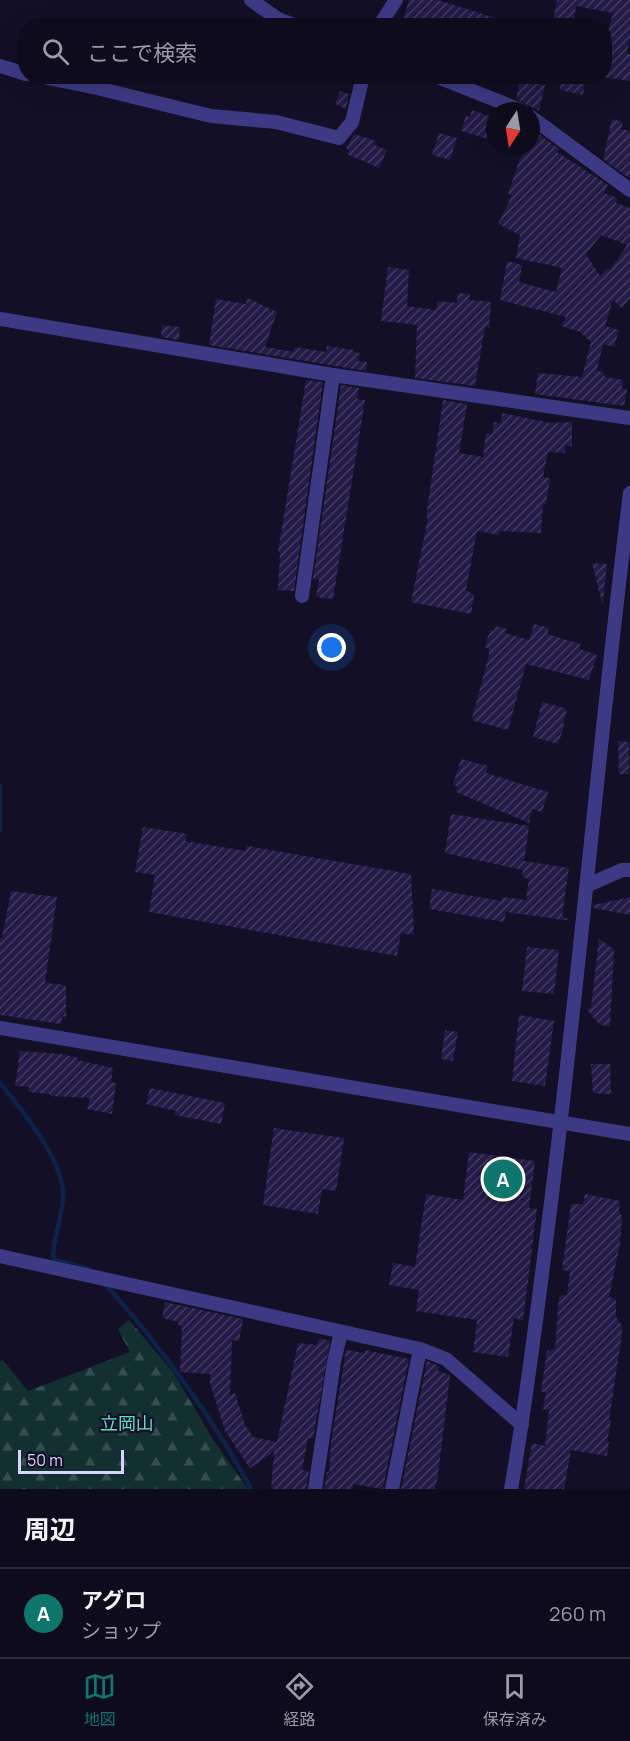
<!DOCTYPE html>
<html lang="ja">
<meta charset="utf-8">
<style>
:root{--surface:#0e0b1c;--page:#171425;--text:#f1f3f6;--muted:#9b9ba3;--line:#2e2b3b;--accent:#0f766e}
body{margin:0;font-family:Manrope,"Noto Sans JP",sans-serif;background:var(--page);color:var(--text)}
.compass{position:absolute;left:486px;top:102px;width:54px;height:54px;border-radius:50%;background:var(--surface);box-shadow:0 6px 24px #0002;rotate:192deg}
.scale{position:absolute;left:18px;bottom:15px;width:106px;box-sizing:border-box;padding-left:6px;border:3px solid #d9d4ff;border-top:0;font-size:16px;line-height:21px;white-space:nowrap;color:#d9d4ff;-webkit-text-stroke:4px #130f26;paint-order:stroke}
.you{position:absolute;left:332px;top:648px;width:21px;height:21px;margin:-15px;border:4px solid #fff;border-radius:50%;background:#1a73e8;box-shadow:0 0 0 9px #1a73e833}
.badge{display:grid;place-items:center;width:39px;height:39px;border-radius:50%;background:var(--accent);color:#fff;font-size:20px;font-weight:700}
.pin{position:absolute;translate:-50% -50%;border:3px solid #fff;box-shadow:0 2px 6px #0006}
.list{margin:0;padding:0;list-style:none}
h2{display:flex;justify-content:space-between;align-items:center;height:78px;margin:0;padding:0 24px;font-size:26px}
h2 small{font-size:20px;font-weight:400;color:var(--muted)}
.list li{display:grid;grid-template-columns:39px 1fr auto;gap:18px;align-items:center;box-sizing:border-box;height:90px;padding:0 24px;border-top:2px solid var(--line)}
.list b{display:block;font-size:22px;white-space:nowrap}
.list p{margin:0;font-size:20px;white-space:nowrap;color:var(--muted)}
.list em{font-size:20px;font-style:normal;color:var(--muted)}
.icon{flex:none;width:33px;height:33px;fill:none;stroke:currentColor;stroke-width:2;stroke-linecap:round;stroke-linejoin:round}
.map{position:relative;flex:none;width:630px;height:1489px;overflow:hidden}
.search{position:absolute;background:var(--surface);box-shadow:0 6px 24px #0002;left:18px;right:18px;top:18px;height:66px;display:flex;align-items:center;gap:15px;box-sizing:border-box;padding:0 21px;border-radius:24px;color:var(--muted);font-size:22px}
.sheet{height:168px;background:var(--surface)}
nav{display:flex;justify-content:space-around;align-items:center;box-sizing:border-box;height:84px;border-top:2px solid var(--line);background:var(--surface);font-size:16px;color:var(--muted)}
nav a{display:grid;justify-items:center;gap:3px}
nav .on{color:var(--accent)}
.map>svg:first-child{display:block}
.forest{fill:url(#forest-firs)}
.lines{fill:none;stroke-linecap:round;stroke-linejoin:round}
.stream{stroke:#0c2248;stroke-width:4.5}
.building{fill:url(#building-hatch);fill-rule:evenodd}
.minor{stroke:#3d3a85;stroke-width:14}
.labels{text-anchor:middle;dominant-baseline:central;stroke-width:4.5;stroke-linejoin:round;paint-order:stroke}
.park-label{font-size:18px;fill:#5fe0c0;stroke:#130f26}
</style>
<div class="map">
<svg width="630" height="1489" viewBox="0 0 630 1489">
<defs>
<pattern id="forest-firs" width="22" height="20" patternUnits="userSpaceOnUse" patternTransform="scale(1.5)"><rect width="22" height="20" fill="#12302f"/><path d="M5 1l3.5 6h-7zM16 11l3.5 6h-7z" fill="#344d4e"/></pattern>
<pattern id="building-hatch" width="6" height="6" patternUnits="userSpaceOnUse" patternTransform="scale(1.5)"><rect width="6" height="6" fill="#241b47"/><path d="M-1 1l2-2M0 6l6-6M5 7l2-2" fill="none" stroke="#433b63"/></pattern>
</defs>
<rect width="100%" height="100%" fill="#130f26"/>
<polygon class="forest" points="129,1320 173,1372 214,1441 248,1489 0,1489 0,1361 3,1360 28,1391 130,1352 118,1329"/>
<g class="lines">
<g class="stream">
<polyline points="0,785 0,830"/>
<path d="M0 1083C22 1110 67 1164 63 1200 61 1219 54 1236 53 1256L55 1260 87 1268 92 1272"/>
<path d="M105 1284C157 1341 215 1421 251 1489"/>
</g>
</g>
<g class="building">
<polygon points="409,0 438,0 512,23 511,26 401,26"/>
<polygon points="557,0 630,0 630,36 627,54 630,54 630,81 604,77 604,49 613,13 576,6 573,26 552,26"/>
<polygon points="561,76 586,76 583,95 560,90"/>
<polygon points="520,79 545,85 539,111 516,99"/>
<polygon points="340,91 349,94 346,109 335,104"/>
<polygon points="472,110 495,118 495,141 461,131 466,116 470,117"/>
<polygon points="612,119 623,122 621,129 630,131 630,179 603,159"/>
<path d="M531 128 559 149 557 152 608 185 604 193 617 198 616 203 630 208V298L622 308 613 300 605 326 619 330 614 347 603 344 597 371 603 372 605 377 623 380 622 388 627 389 624 406 535 394 538 373 582 377 591 342 580 332 561 326 566 317 500 300 507 261 522 265 519 282 556 292 562 268 516 258 520 235 498 224 512 195 508 194 519 161 526 147H531ZM601 235 627 245 610 270 607 268 600 276 586 254Z"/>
<polygon points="439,133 457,138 450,160 432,155"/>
<polygon points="354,134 376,141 374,145 387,150 379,168 347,154 349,150 346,149"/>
<polygon points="388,267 409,270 407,306 436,310 437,301 457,303 458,293 470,294 469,300 491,302 489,328 485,327 475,386 415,378 417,325 381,321"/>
<polygon points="247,298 277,312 265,347 294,352 295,347 326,352 327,346 354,350 353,352 360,353 358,361 367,362 366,371 209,345 216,299 246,304"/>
<polygon points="162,325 180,327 179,340 161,337"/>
<polygon points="306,380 323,382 294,591 278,590 280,552 278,552"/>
<polygon points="341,385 359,388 357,399 365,400 333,599 316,597 319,580 313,579"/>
<polygon points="443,400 467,404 459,453 483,457 486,433 492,434 494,422 501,423 502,413 550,423 572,422 572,446 565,446 565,453 548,452 543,477 550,478 546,505 543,504 541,533 500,531 499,535 477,531 466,590 474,595 471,614 411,602 428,518 426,517"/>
<polygon points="592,563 607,564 603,603 602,603"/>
<polygon points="534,624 549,628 547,634 581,644 579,649 597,655 589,680 526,664 508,730 474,721 472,718 489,655 489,649 485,647 490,630 494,631 496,626 507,629 505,633 529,640"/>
<polygon points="542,702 567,709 563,724 565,724 558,744 533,737"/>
<polygon points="618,741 629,742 629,774 619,774"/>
<polygon points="461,759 488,766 486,773 548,792 542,812 532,809 529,823 456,792 457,786 453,785"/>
<polygon points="451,814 529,826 523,870 445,853"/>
<polygon points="143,827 187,834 185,841 246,851 247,846 411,874 414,935 401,933 397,956 149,912 155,875 135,872"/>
<polygon points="524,861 569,868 562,916 571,921 506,912 504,922 429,909 432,889 502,901 502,897 526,900 529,879 522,877"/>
<polygon points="11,891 57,897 45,983 66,985 66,1017 62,1016 61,1024 0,1015 0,938 2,938"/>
<polygon points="630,897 630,915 593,908 593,905"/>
<polygon points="599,939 614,949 610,1026 600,1025 587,1010 591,1007"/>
<polygon points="527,947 559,950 554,994 522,991"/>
<polygon points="519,1015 554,1021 545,1086 512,1081"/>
<polygon points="445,1030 458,1032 453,1061 441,1059"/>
<polygon points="20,1051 61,1054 78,1058 77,1060 113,1068 111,1082 116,1083 112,1114 87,1109 90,1098 50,1096 50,1094 28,1092 29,1087 15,1086"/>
<polygon points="591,1064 610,1064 611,1094 593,1093"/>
<polygon points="150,1088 225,1103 221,1124 175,1115 176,1111 146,1104"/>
<polygon points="274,1128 344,1138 336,1191 322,1189 318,1214 263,1205"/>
<polygon points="469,1152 535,1161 529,1208 537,1209 523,1320 514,1318 508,1357 473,1352 477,1320 416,1311 419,1290 389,1285 393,1263 415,1267 426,1194 463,1200"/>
<polygon points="585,1194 620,1201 619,1213 622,1216 620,1244 609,1297 616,1299 616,1317 622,1326 622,1334 609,1420 611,1420 607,1442 609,1442 607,1456 571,1450 564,1489 524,1489 532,1443 545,1446 549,1410 543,1409 546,1392 541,1392 547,1351 555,1349 559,1296 567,1295 570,1271 562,1270 571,1204 583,1204"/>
<polygon points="165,1302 243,1319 239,1341 232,1340 230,1395 235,1393 245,1425 253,1437 277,1442 298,1343 317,1345 319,1338 330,1341 313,1439 308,1438 302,1470 309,1471 306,1489 271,1489 274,1452 250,1468 248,1465 225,1431 210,1383 210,1374 180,1372 182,1326 178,1325 179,1322 162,1318"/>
<polygon points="346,1350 365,1353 365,1350 409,1359 383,1489 353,1484 353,1489 324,1489 327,1472 329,1472 331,1442"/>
<polygon points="427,1361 439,1366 438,1371 450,1375 438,1476 435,1489 401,1489"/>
</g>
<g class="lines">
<g class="minor">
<polyline points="251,0 278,19 297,26"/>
<polyline points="379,26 396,0"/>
<polyline points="0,66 26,74"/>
<polyline points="38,76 97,88 211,116 276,122 339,138 352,122 363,76"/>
<polyline points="435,76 523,111"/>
<polyline points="531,117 630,190"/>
<polyline points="0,319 333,375 630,418"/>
<polyline points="302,596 333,375"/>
<polyline points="588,885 622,870 630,870"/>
<polyline points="0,1028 630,1134"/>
<polyline points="0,1256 420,1349 446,1359 522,1425"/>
<polyline points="315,1489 334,1362 341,1332"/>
<polyline points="392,1489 420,1349"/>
<path d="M511 1489C525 1410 535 1330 545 1250 578 998 598 745 630 493"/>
</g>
</g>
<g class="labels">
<g class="park-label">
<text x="127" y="1423">立岡山</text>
</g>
</g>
</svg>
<svg class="compass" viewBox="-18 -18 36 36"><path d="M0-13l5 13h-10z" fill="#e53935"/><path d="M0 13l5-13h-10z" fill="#9b9ba3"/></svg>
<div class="scale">50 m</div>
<div class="you"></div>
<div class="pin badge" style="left:503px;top:1179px">A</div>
<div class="search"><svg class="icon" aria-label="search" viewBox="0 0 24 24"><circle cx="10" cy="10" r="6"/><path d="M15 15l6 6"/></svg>ここで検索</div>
</div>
<section class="sheet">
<h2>周辺<small></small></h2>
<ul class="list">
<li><span class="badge">A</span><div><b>アグロ</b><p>ショップ</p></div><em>260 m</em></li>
</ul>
</section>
<nav>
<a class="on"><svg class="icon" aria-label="map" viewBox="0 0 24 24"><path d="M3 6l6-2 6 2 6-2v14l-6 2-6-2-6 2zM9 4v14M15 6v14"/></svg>地図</a>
<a><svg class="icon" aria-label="directions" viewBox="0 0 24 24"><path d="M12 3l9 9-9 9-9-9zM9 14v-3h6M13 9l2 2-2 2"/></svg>経路</a>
<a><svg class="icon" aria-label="saved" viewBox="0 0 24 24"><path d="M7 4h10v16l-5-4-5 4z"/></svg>保存済み</a>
</nav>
